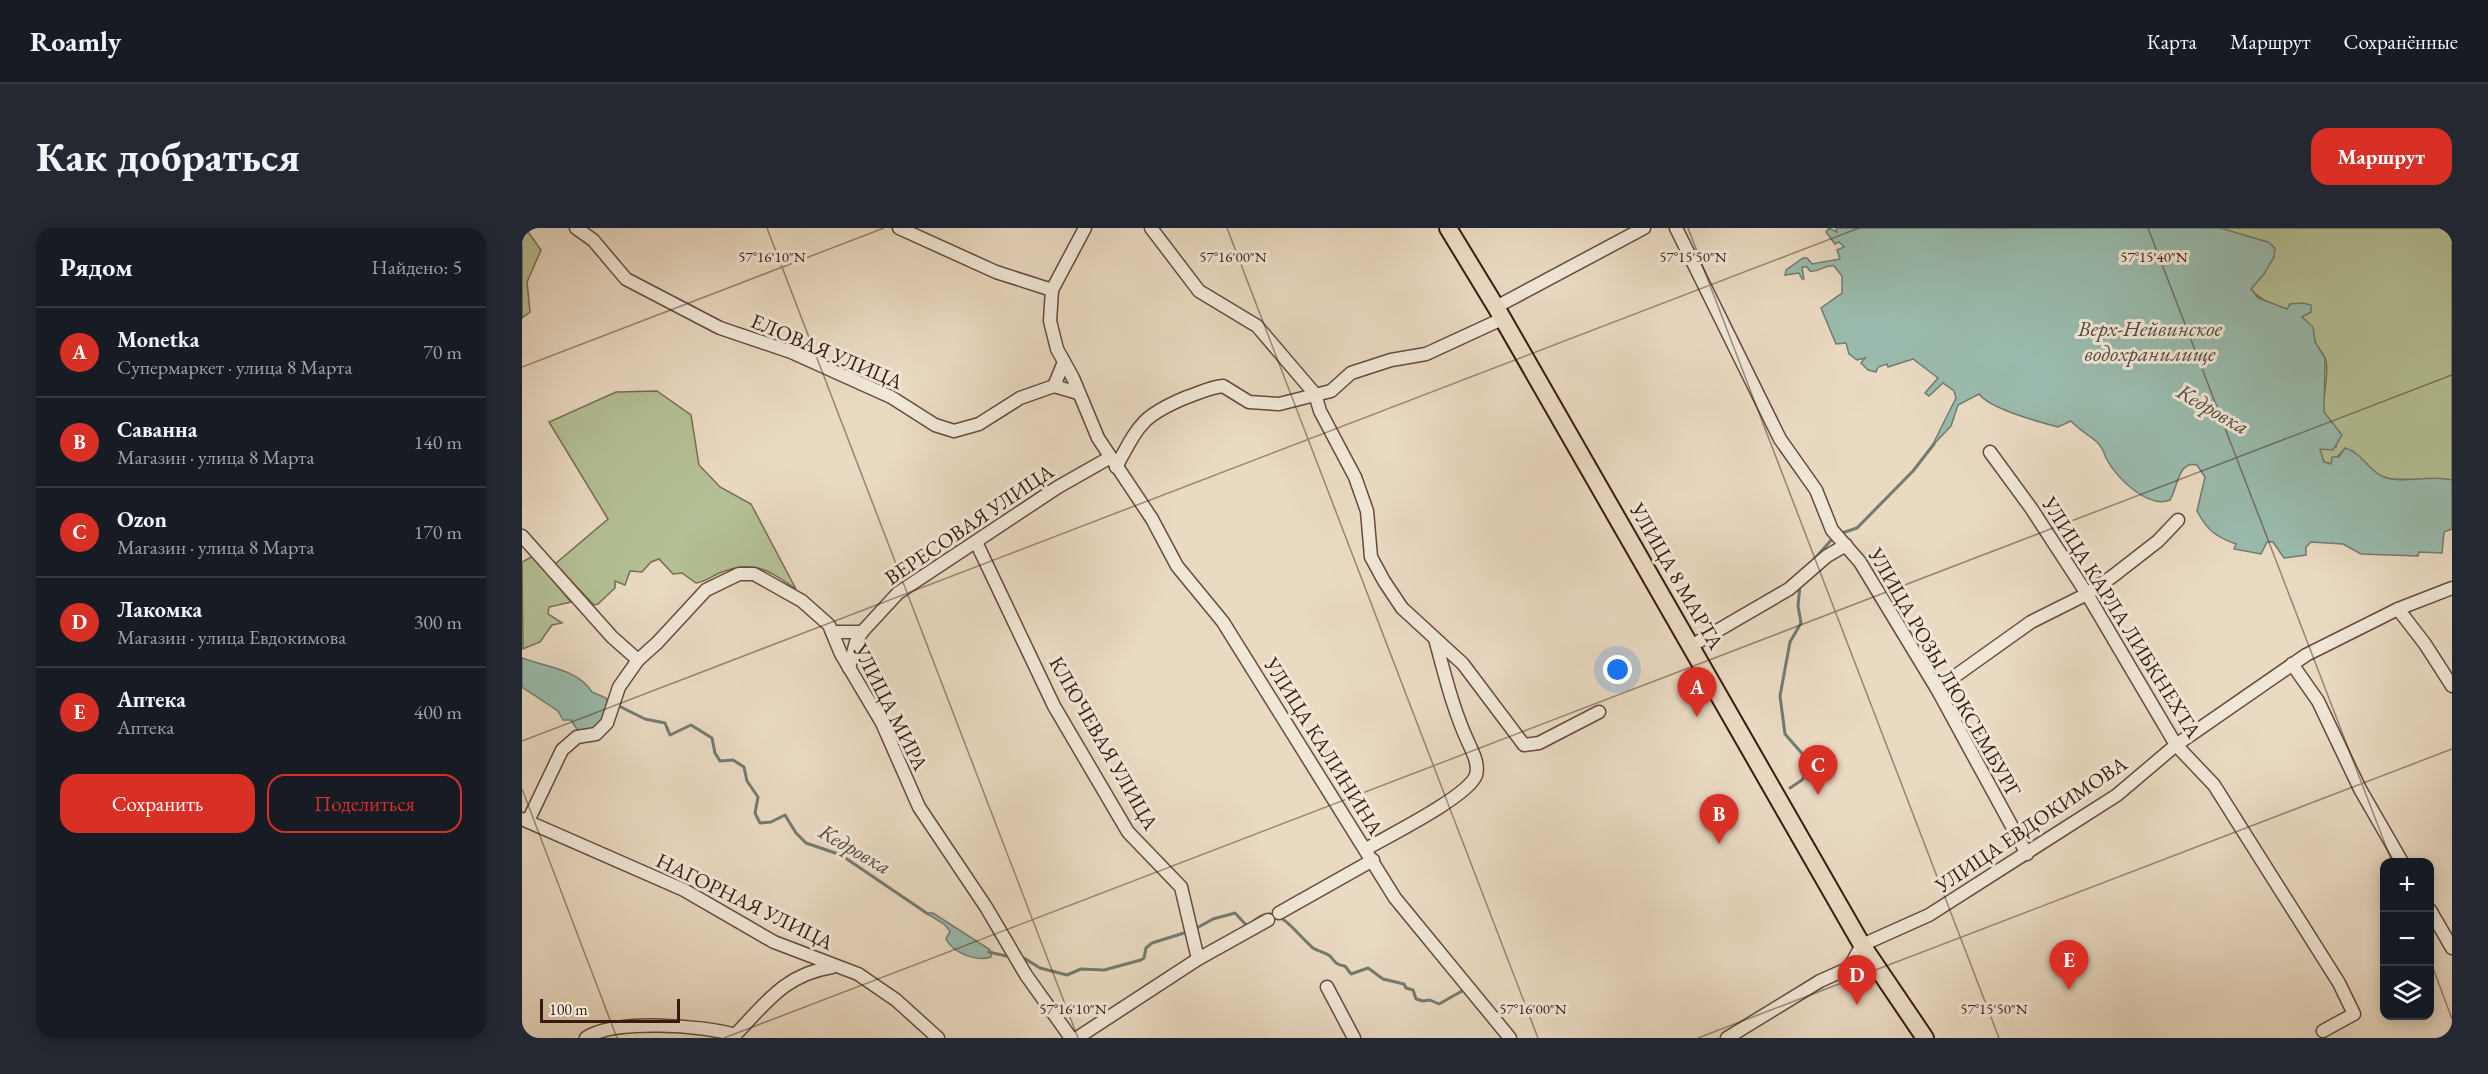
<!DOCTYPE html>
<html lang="ru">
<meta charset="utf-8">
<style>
:root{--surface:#171b24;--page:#242831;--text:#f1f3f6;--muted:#9ea1a6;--line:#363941;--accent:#d93025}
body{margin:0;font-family:"EB Garamond",serif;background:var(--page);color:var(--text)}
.controls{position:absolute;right:18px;bottom:18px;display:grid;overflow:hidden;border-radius:12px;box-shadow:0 3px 15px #0003}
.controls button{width:54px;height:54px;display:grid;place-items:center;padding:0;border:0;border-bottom:2px solid var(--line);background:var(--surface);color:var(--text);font:30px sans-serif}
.scale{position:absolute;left:18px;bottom:15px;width:140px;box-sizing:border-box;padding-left:6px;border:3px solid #371b12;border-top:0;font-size:16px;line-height:21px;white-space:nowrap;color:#371b12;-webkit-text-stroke:4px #f1e7d7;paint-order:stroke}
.you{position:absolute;left:1096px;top:442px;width:21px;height:21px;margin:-15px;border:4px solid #fff;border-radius:50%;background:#1a73e8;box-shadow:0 0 0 9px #1a73e833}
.badge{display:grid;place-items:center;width:39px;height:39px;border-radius:50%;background:var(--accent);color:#fff;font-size:20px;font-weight:700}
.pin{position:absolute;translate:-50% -50px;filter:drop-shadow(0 2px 3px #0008)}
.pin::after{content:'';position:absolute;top:32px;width:21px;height:18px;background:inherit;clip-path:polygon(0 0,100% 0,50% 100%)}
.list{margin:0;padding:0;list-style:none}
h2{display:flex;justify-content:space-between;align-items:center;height:78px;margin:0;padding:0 24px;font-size:26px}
h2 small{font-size:20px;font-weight:400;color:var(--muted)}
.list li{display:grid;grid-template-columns:39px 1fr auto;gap:18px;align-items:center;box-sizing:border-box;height:90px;padding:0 24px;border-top:2px solid var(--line)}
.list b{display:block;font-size:22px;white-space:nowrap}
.list p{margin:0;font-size:20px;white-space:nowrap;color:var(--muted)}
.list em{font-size:20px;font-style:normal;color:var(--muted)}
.actions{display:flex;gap:12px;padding:18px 24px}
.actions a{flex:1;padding:14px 0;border:2px solid var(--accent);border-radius:18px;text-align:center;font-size:21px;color:var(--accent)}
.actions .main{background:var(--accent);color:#fff}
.icon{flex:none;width:33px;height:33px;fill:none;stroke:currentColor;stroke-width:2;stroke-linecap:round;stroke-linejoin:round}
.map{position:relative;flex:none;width:1930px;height:810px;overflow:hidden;border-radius:18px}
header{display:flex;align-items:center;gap:36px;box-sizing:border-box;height:84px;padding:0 30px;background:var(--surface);border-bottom:2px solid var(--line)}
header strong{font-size:28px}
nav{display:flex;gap:33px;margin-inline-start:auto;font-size:21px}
.intro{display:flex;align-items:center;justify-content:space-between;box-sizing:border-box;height:144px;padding:0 36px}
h1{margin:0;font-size:42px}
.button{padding:15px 27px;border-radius:18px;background:var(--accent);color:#fff;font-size:21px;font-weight:700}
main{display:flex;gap:36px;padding:0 36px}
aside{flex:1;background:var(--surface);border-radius:18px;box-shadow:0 3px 15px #0003}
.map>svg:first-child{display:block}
.green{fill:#b4c095;stroke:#766e54;stroke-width:1.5}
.water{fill:#99bbad;stroke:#727b6f;stroke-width:1.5}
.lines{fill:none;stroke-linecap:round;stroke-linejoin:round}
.stream{stroke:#727b6f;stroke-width:3}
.minor-casing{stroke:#644b3e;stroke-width:15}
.major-casing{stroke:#371b12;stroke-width:20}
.minor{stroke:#f1e7d7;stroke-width:12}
.major{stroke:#eadac2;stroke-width:16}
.ticks{fill:none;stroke:#371b12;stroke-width:1.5;stroke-opacity:0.45}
.labels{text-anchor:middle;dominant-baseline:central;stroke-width:6;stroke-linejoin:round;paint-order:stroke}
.street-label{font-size:21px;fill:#371b12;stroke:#f1e7d7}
.water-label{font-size:22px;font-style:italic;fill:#544b40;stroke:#f1e7d7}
.ticks-label{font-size:15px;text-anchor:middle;fill:#371b12;stroke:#f1e7d7;stroke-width:6;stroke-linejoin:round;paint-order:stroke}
</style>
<header>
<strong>Roamly</strong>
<nav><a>Карта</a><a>Маршрут</a><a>Сохранённые</a></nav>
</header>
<div class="intro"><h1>Как добраться</h1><a class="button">Маршрут</a></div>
<main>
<aside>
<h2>Рядом<small>Найдено: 5</small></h2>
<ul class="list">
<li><span class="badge">A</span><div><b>Monetka</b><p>Супермаркет · улица 8 Марта</p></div><em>70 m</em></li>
<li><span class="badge">B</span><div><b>Саванна</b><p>Магазин · улица 8 Марта</p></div><em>140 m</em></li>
<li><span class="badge">C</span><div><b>Ozon</b><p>Магазин · улица 8 Марта</p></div><em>170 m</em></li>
<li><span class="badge">D</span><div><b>Лакомка</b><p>Магазин · улица Евдокимова</p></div><em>300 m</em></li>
<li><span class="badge">E</span><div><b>Аптека</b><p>Аптека</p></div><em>400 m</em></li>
</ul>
<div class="actions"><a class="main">Сохранить</a><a>Поделиться</a></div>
</aside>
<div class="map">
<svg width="1930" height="810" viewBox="0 0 1930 810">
<rect width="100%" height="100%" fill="#eadac2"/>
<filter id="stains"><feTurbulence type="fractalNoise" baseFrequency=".00333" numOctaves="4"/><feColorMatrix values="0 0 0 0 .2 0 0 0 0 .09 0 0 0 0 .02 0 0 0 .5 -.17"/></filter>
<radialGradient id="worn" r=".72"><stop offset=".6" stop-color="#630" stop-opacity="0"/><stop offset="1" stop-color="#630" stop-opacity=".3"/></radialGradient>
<g class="green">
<path d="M1698 0H1930V252L1869 251 1852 246 1823 220 1809 236 1802 234 1797 221 1814 219C1818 203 1807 196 1802 184 1800 167 1807 150 1804 133 1802 125 1795 120 1793 113 1790 97 1784 90 1769 83 1754 76 1740 75 1729 61L1752 29Z"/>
<polygon points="0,4 7,5 19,22 5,54 8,84 0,90"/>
<path d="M135 163 169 187 177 237 198 259 229 276 274 361C247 343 233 331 200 344 191 347 184 354 174 355L160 345 151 346 137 331 129 334 120 344 108 343 103 357 93 353V360L76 376 72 377 33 336 86 291 27 194 94 164Z"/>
<polygon points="11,328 49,374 27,379 26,386 40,395 30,397 18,414 1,421 0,334"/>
</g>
<g class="water">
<path d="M1307 0 1315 4 1314 0H1698L1746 14 1753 20 1752 29 1742 46 1729 61 1736 70 1765 81 1768 76 1781 75 1789 77V84L1780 89 1791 99 1793 114 1803 130 1802 184 1820 207 1811 222 1798 221 1802 234 1809 236 1810 229H1817L1823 220C1842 225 1848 248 1869 251 1889 254 1909 247 1930 252V301L1922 304 1920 325 1897 324 1896 328 1839 326 1821 316 1789 314 1784 319V327L1762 330 1751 314H1745L1739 326 1712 321 1714 316C1694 309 1685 302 1675 283L1683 249 1675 237C1656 232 1656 259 1648 272 1625 281 1594 249 1584 230 1582 224 1580 219 1575 214 1566 206 1557 202 1549 193L1536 199C1517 194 1468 181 1457 166L1436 177 1429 198 1410 218 1434 170 1432 163 1421 155 1407 168 1403 165 1416 150 1391 131 1366 139 1365 136 1356 139 1354 144 1346 142 1339 135 1343 130 1335 132 1327 126 1324 115 1314 116 1299 80 1320 65V48L1312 38C1302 36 1297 45 1288 43L1285 39H1280L1282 51H1280L1277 45 1263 47 1264 42 1281 30H1285L1290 36 1318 31 1315 22 1322 19 1317 14 1313 16 1304 4Z"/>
<path d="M0 430C23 439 56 441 70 464L84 470C90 484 81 491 72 501L56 503 49 492H41L36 483 0 459Z"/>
<path d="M404 685H411L467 721 470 725 469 729C455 734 431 725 424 711L428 703 422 696Z"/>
</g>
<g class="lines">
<g class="stream">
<polyline points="1317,306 1335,300 1391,243 1412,216"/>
<polyline points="1288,336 1311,310"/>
<polyline points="95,477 123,491 143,495 148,507 169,497 190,510 193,525 198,533 211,532 222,539 225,553 236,569 233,585 238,595 249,594 263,587 274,605 284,615 319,627 406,686"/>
<polyline points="1268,560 1280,552 1287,540 1284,530 1263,506 1258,468 1268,414 1279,395 1276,378 1278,357"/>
<path d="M673 701 691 691 713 685 726 699C752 668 769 701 791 720 797 724 803 724 808 728 813 734 814 737 823 738L829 746 846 740 861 751 882 756 884 760 891 762 894 771 901 773 908 772 917 776 940 763"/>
<polyline points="467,724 484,728"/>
<polyline points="502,730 518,740 545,747 559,741 582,742 619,732 622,730 624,720 630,715 662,705"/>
</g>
<g class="minor-casing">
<g id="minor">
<polyline points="54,0 71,12 104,51 198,100 269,124 369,169 413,197 432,203 457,196 498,170 532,158 542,134"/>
<polyline points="377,0 474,44 530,62"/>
<polyline points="563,0 530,62 528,93 535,121 551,150 576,210 630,291 655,338 701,394 873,670 988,810"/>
<polyline points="629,0 677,63 735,98 793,166 798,183 833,249 845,283 849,329 862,353 880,380 941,436 1002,517 1017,515 1077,484"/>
<polyline points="1154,0 1258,211 1294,262 1310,302 1338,334 1415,461 1505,626"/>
<polyline points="974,79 1122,0"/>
<polyline points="532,158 556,165"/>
<polyline points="1468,224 1509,280 1565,366 1654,517 1692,557 1817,755 1832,786 1801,803"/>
<path d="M594 239C617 197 619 188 665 169 677 165 689 159 701 158L727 174 757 176 809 163 829 145 869 132 904 126 980 91"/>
<polyline points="0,308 90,409 116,432"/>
<polyline points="454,314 532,478 606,604 659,659 676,731"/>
<polyline points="1876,381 1903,416 1930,458"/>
<polyline points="310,404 340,404"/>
<polyline points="1169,418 1267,361 1305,328 1324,317"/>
<polyline points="1770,436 1796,473 1838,561 1880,634"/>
<polyline points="327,440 334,414 340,404 376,365 536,259 587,230"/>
<polyline points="1415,461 1509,394 1565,366 1591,348 1636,313 1656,292"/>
<polyline points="0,591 162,662 252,714 336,746 374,772 416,810"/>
<polyline points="6,593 40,522 55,509 74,506 85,495 97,459 116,432 135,415 184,362 217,346 232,346 280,373 307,397 319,426 360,495 397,579 464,679 504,747 549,810"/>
<path d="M844 621C866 608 947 568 954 547 957 536 951 525 947 516 931 482 923 447 913 411"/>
<polyline points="1908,682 1930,720"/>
<polyline points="757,685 851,632"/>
<polyline points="805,759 832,810"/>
<path d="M64 810C91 791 182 797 213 807 245 774 262 747 310 739"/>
<polyline points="555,810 676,731 746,692"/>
<polyline points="1205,810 1298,753 1327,740 1340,717 1407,687 1595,567 1654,517 1784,427 1876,381 1930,360"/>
</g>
</g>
<g class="major-casing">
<polyline id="major" points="926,0 974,79 1340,717 1403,810"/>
</g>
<use href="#minor" class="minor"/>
<use href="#major" class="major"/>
</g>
<path class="ticks" d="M245 0 556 810M705 0 1016 810M1166 0 1477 810M1626 0 1870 634M0 139 362 0M0 513 1337 0M0 561 95 810M1908 732 1930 791M202 810 1930 147M1176 810 1930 521"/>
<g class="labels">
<g class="street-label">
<text transform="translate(305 123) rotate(23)">ЕЛОВАЯ УЛИЦА</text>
<text transform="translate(447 296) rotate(-34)">ВЕРЕСОВАЯ УЛИЦА</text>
<text transform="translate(1155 348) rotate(60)">УЛИЦА 8 МАРТА</text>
<text transform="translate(1600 389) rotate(58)">УЛИЦА КАРЛА ЛИБКНЕХТА</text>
<text transform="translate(1423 444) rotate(60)">УЛИЦА РОЗЫ ЛЮКСЕМБУРГ</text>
<text transform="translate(369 479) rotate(63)">УЛИЦА МИРА</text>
<text transform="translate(582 515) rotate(60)">КЛЮЧЕВАЯ УЛИЦА</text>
<text transform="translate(802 518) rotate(58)">УЛИЦА КАЛИНИНА</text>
<text transform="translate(1509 596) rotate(-34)">УЛИЦА ЕВДОКИМОВА</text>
<text transform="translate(223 673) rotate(26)">НАГОРНАЯ УЛИЦА</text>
</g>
<g class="water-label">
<text x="1628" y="100">Верх-Нейвинское<tspan x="1628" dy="25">водохранилище</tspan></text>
<text transform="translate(1691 181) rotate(30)">Кедровка</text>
<text transform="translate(333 621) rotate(30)">Кедровка</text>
</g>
</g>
<g class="ticks-label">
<text x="250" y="34">57°16'10"N</text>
<text x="711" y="34">57°16'00"N</text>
<text x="1171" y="34">57°15'50"N</text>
<text x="1632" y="34">57°15'40"N</text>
<text x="551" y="786">57°16'10"N</text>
<text x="1011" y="786">57°16'00"N</text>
<text x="1472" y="786">57°15'50"N</text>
</g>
<rect width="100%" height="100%" filter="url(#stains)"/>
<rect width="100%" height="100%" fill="url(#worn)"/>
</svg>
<div class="controls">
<button>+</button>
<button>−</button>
<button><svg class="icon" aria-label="layers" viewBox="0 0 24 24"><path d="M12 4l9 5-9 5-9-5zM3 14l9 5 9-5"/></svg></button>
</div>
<div class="scale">100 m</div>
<div class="you"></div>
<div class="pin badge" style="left:1175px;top:489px">A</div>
<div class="pin badge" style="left:1197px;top:616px">B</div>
<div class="pin badge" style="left:1296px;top:567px">C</div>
<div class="pin badge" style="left:1335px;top:777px">D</div>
<div class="pin badge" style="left:1547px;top:762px">E</div>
</div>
</main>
